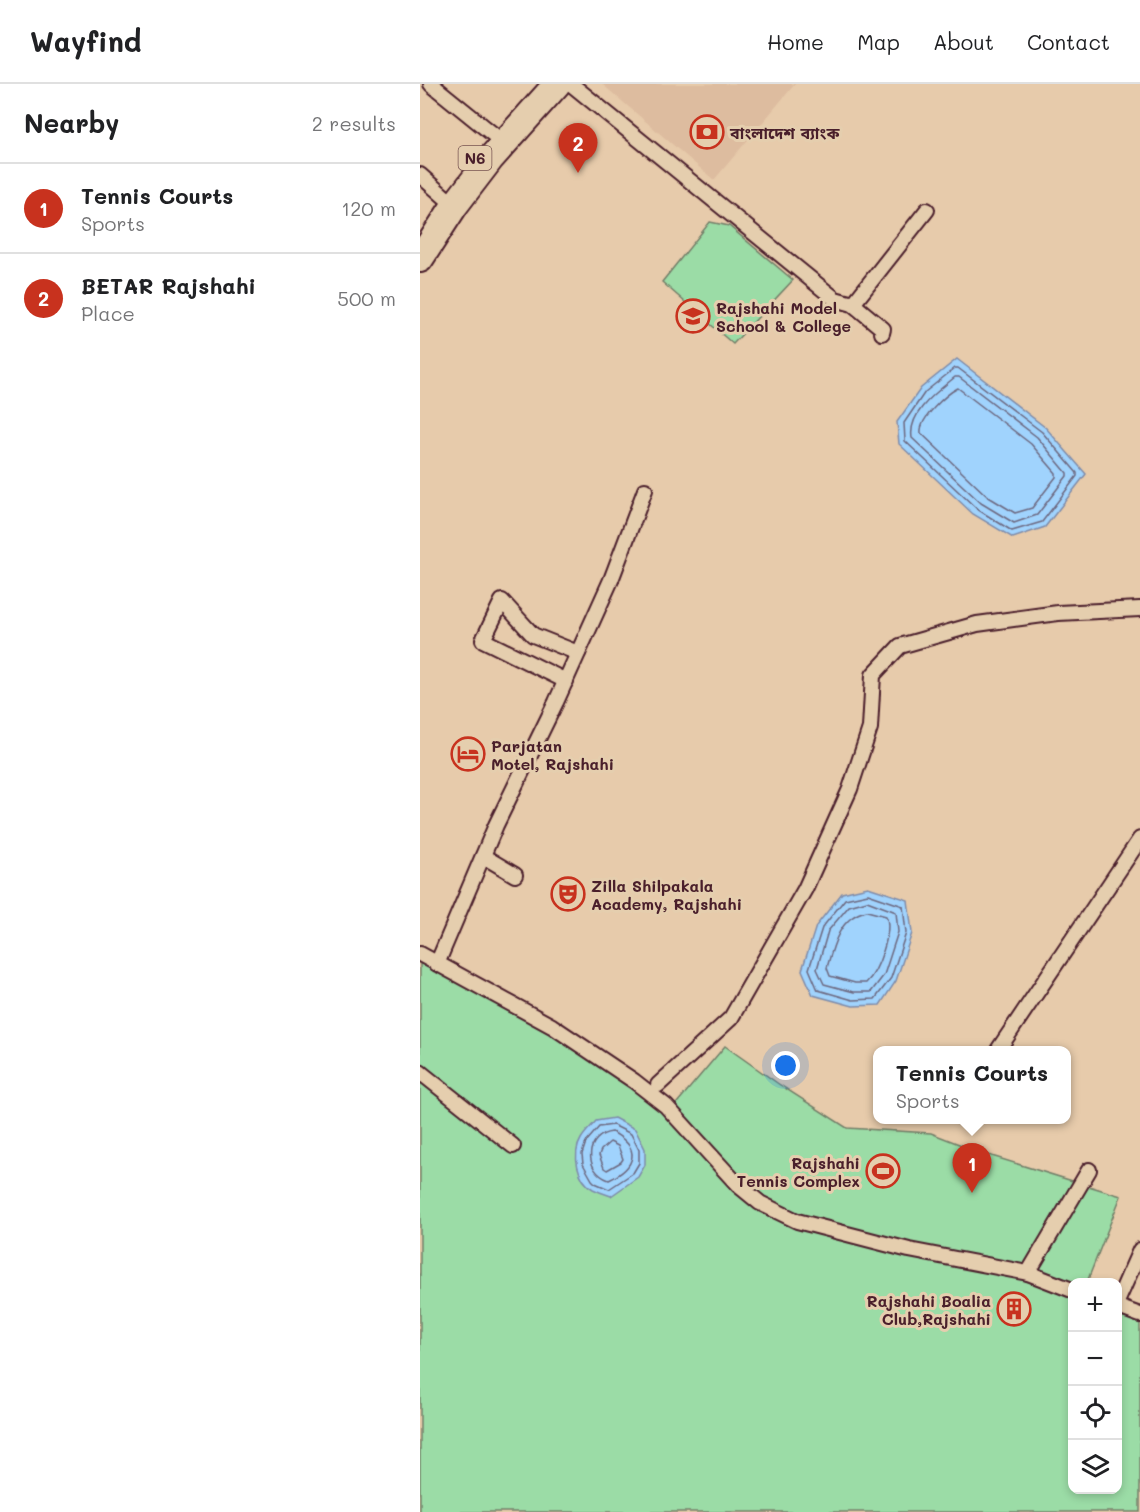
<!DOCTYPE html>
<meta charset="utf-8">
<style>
:root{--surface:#fff;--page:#f6f6f6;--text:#202124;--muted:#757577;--line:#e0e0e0;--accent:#c8321e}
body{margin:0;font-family:Mali,"Noto Sans Bengali",sans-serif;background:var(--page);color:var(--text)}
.controls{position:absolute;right:18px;bottom:18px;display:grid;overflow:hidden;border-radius:12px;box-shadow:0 3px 9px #0003}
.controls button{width:54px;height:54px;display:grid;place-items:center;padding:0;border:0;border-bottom:2px solid var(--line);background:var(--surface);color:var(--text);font:30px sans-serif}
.you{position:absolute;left:366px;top:982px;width:21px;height:21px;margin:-15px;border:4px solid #fff;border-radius:50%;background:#1a73e8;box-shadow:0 0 0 9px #1a73e833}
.badge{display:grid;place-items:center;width:39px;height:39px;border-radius:50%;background:var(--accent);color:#fff;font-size:20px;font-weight:700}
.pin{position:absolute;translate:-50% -50px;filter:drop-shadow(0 2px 3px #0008)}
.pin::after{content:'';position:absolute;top:32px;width:21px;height:18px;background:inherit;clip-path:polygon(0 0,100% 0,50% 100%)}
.popup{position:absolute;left:453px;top:962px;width:198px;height:78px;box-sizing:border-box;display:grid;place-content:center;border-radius:12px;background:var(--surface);filter:drop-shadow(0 2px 4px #0005);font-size:20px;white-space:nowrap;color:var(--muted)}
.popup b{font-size:22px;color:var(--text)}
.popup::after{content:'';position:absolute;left:50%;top:100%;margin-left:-12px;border:12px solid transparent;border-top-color:var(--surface)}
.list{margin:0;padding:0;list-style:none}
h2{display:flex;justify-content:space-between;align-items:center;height:78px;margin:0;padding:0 24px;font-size:26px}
h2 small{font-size:20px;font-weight:400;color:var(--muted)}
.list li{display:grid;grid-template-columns:39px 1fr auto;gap:18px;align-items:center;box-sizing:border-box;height:90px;padding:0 24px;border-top:2px solid var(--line)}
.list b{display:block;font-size:22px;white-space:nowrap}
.list p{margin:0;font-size:20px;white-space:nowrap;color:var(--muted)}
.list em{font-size:20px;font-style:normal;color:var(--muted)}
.icon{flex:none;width:33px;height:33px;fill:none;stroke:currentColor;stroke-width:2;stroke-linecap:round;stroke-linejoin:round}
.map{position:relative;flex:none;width:720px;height:1428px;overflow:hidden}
header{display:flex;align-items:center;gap:36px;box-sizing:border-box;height:84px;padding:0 30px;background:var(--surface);border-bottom:2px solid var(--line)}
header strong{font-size:28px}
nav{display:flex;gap:33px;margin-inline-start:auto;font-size:21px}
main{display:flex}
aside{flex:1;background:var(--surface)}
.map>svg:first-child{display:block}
.built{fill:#ddbc9f}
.green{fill:#9bdca6;stroke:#727e68;stroke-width:1.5}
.water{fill:#a0d3fd;stroke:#7e8ba9;stroke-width:1.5}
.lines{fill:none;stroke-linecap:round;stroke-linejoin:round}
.shore{stroke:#6c677f;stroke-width:1.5}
.street-casing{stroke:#4a1f2b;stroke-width:18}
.highway-casing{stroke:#4a1f2b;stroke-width:30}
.street{stroke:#e5ceae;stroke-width:14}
.highway{stroke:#e5ceae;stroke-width:26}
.labels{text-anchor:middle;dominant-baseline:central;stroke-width:6;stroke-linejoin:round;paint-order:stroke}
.shield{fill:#e5ceae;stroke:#785452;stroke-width:1.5}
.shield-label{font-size:15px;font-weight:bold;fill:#4a1f2b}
.poi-label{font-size:16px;font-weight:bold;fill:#4a1f2b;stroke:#e5ceae;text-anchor:start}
</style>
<header>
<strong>Wayfind</strong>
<nav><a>Home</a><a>Map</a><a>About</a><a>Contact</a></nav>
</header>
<main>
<aside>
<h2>Nearby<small>2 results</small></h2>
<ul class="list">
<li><span class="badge">1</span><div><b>Tennis Courts</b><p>Sports</p></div><em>120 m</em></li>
<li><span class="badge">2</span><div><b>BETAR Rajshahi</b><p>Place</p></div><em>500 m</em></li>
</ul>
</aside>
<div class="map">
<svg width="720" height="1428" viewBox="0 0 720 1428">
<rect width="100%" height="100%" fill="#e7cbab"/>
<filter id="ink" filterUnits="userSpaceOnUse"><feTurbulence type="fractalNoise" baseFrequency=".0167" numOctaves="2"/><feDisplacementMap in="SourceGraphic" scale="12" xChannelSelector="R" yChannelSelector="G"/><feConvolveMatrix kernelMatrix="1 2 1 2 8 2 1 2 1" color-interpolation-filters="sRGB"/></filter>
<g filter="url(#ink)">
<polygon class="built" points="182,0 375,0 294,96"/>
<g class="green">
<polygon points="290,138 309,142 373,196 313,260 242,198"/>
<polygon points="0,878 39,897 177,977 224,1008 337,1123 608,1194 652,1210 652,1406 698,1406 698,1226 720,1235 720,1428 0,1428"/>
<polygon points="305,962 360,1001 427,1044 511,1049 562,1069 701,1112 667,1198 652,1198 652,1202 379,1135 342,1118 252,1025"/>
</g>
<g class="water">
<polygon points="537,275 626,344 666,390 625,443 593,454 553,430 479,360 477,338 501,304"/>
<polygon points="448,803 488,816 492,849 476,897 460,921 433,922 393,911 382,886 396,842 422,809"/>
<path d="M194 1034 215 1045 225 1065V1081L218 1093 191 1112C185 1110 179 1108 173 1105 157 1096 152 1070 161 1055 165 1048 171 1043 176 1037Z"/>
</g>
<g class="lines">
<g class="shore">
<polygon points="535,284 538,284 622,348 657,389 657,392 622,438 592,447 557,425 485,357 484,339 505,308"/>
<path d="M535 293H539L617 353 647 389V392L617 431 594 439 561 419 492 354C488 328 517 308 535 293Z"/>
<path d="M538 304 611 360 636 389V393L612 424 595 429 567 412 501 349C499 335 526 310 538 304Z"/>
<polygon points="448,810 483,822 486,849 471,894 455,915 433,916 398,906 389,885 402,844 425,815"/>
<polygon points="447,817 476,828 478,848 464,891 451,908 434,908 404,900 397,885 408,847 429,822"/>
<path d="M447 827 466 832C473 847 458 888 446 899H435L410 892 407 884C413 861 420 832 447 827Z"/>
<polygon points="193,1041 211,1050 219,1066 219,1079 213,1089 189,1105 175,1099 172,1096 163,1080 162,1070 166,1058 179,1043"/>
<path d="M192 1048C222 1064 216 1083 189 1096 163 1087 165 1051 192 1048Z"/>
<polygon points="190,1058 198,1062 203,1075 201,1078 187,1086 184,1084 179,1071 181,1066"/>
</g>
<g class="street-casing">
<g id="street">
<polyline points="11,0 74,51"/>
<polyline points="151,0 415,215 433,220 507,126"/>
<polyline points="0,91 26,114"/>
<polyline points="433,220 463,245 462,249"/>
<polyline points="146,597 63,556 82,517 113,551 158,569"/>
<polyline points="63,772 95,791"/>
<polyline points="0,870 132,942 214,997 246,1022 318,1101 340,1119 377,1137 489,1166 608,1189 652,1206"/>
<polyline points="17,880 76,741 136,618 191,496 225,406"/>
<polyline points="578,966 720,755"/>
<polyline points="0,988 93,1062"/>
<polyline points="238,1001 311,934 385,805 430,705 450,644 453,591 480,562 557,540 638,529 720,525"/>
<polyline points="608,1189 669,1086"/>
<polyline points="698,1216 720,1166"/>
<polyline points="698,1223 720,1231"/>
</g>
</g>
<g class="highway-casing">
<polyline id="highway" points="0,175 35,121 71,74 137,0"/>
</g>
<use href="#street" class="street"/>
<use href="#highway" class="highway"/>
</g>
</g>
<defs>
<g id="bank-ring" transform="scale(1.725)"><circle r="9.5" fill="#e5ceae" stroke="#c8321e" stroke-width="1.5"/><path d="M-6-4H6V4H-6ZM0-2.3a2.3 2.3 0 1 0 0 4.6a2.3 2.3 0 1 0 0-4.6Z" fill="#c8321e"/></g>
<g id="university-ring" transform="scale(1.725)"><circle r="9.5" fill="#e5ceae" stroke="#c8321e" stroke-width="1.5"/><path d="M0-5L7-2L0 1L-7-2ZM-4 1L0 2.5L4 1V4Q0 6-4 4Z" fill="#c8321e"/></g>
<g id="hotel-ring" transform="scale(1.725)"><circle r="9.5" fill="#e5ceae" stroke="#c8321e" stroke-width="1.5"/><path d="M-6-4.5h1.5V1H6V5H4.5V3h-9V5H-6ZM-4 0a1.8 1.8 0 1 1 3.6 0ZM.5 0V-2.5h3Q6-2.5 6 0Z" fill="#c8321e"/></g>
<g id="theatre-ring" transform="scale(1.725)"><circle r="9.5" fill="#e5ceae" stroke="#c8321e" stroke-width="1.5"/><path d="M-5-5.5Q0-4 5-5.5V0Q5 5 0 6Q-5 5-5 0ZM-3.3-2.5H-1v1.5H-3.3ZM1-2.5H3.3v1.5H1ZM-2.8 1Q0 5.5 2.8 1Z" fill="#c8321e"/></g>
<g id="stadium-ring" transform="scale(1.725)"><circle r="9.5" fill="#e5ceae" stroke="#c8321e" stroke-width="1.5"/><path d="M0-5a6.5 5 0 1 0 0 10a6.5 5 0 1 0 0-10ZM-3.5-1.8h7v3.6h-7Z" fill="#c8321e"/></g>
<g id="building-ring" transform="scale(1.725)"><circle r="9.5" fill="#e5ceae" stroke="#c8321e" stroke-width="1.5"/><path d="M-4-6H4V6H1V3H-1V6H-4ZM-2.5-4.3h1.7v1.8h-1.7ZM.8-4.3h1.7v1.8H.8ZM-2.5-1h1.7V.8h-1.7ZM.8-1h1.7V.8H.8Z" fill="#c8321e"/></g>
</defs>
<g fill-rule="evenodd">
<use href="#bank-ring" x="287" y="48"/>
<use href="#university-ring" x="273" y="232"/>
<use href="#hotel-ring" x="48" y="670"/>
<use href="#theatre-ring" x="148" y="810"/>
<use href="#stadium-ring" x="463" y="1087"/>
<use href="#building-ring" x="594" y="1225"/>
</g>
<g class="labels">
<rect class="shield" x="38.5" y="62" width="33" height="24" rx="4.5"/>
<g class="shield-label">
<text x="55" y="74">N6</text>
</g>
<g class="poi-label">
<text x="310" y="48">বাংলাদেশ ব্যাংক</text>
<text x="296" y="223">Rajshahi Model<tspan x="296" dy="18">School &amp; College</tspan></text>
<text x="71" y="661">Parjatan<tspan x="71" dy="18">Motel, Rajshahi</tspan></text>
<text x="171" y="801">Zilla Shilpakala<tspan x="171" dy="18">Academy, Rajshahi</tspan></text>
<text x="440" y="1078" text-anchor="end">Rajshahi<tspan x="440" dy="18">Tennis Complex</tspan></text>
<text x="571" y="1216" text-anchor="end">Rajshahi Boalia<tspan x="571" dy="18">Club,Rajshahi</tspan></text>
</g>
</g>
</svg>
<div class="controls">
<button>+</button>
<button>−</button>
<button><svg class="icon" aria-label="locate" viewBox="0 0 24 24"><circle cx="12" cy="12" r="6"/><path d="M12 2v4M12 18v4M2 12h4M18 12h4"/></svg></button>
<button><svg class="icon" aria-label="layers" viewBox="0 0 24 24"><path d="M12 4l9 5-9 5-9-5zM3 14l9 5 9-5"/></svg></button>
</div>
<div class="you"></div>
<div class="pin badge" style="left:552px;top:1109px">1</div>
<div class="popup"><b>Tennis Courts</b>Sports</div>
<div class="pin badge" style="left:158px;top:89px">2</div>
</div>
</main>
